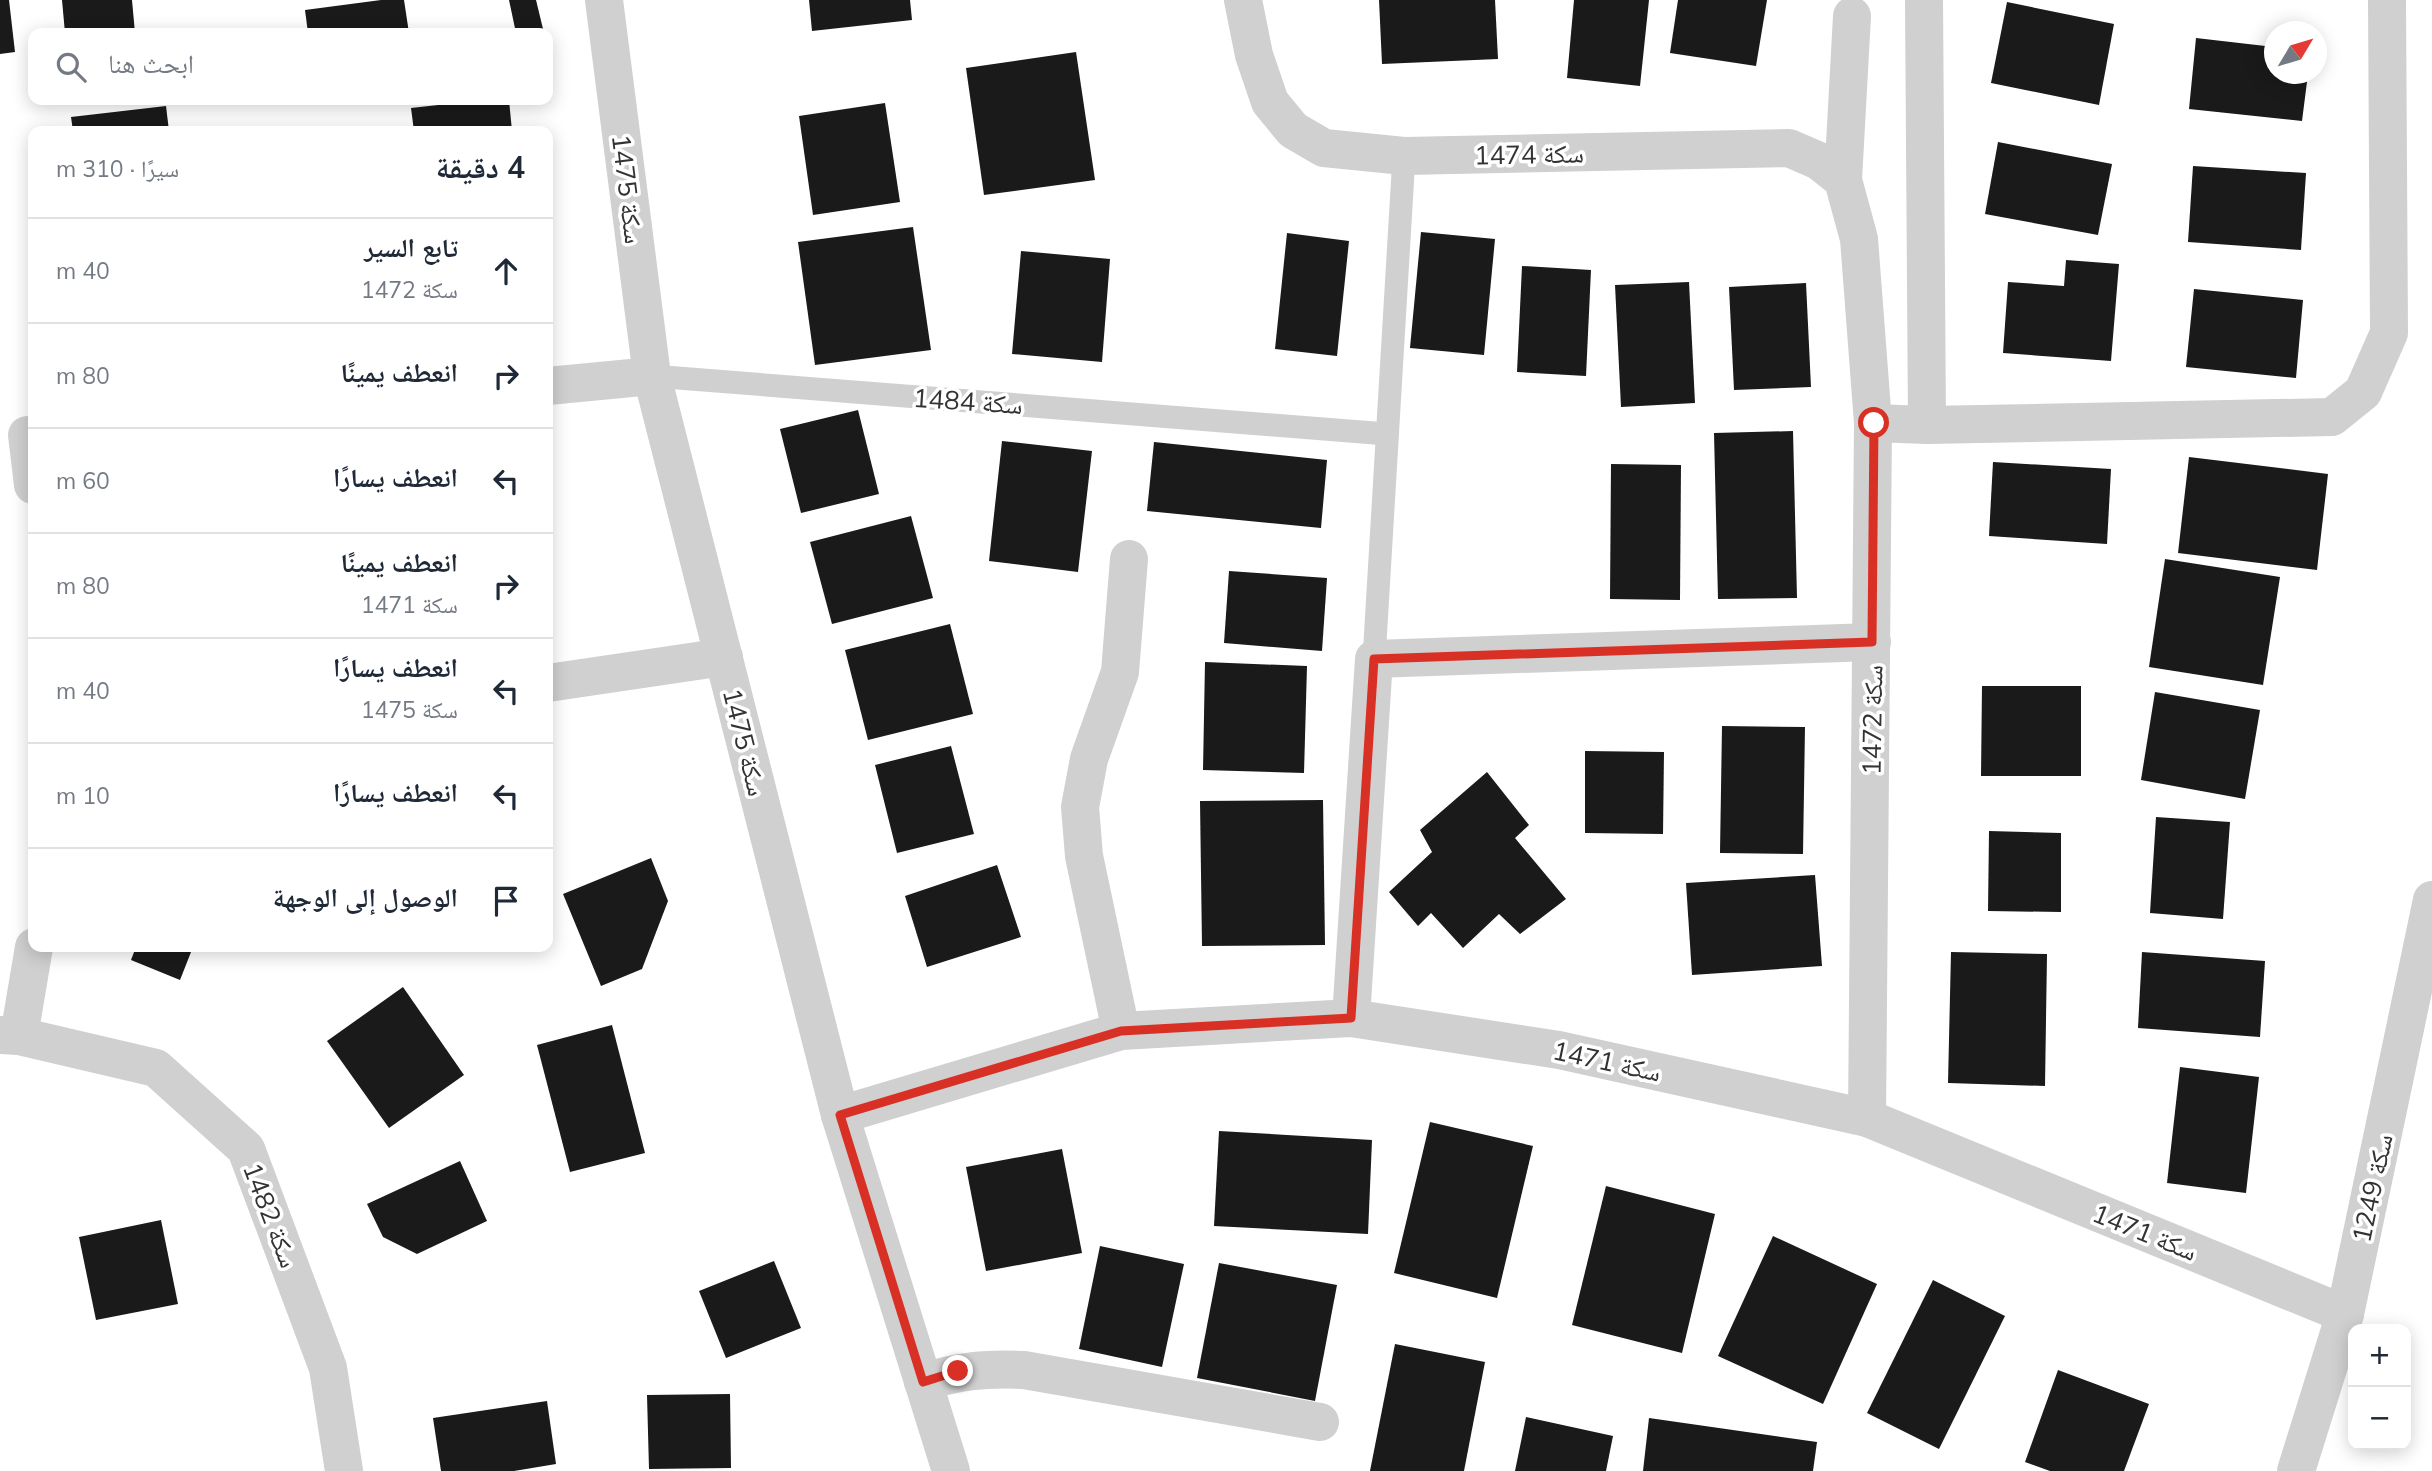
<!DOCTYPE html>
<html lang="ar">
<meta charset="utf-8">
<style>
:root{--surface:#fff;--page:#f6f6f7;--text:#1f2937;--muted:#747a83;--line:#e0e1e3}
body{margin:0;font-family:Mulish,"Noto Naskh Arabic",sans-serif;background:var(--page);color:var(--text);direction:rtl}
.controls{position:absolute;right:21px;bottom:21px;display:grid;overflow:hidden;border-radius:14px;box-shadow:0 4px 18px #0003}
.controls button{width:63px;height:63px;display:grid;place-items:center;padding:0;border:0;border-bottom:2px solid var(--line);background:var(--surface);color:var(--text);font:35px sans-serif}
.compass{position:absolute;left:2264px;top:21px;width:63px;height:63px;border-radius:50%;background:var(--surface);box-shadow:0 4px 18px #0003;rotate:52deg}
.stop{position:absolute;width:21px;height:21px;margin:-16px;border:5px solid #d93025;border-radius:50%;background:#fff}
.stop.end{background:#d93025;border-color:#fff;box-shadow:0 2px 7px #0008}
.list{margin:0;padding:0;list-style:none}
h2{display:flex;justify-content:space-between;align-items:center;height:91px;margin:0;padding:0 28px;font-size:30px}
h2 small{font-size:23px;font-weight:400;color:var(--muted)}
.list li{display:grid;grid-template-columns:46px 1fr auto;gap:21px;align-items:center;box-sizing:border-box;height:105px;padding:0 28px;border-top:2px solid var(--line)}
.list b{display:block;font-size:26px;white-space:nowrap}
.list p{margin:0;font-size:23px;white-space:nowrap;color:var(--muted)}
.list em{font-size:23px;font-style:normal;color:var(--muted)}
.icon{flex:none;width:38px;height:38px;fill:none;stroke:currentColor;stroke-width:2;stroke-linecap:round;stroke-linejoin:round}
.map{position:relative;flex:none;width:2432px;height:1471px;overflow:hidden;direction:ltr}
.search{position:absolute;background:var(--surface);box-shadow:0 4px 18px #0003;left:28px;top:28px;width:525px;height:77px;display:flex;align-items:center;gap:18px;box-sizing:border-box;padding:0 24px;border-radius:14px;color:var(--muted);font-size:26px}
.panel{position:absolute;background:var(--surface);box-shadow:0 4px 18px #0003;left:28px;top:126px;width:525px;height:826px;border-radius:14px;direction:rtl}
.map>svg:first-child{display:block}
.building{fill:#1a1a1a}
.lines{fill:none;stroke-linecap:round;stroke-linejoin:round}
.service{stroke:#d0d0d0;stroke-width:23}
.minor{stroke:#d0d0d0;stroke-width:38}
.tertiary{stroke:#d0d0d0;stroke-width:38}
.route{stroke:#d93025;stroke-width:9}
.labels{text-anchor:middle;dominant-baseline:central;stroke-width:7;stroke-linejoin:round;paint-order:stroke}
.street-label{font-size:26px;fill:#333;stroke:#fff}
</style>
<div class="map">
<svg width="2432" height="1471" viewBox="0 0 2432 1471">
<rect width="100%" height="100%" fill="#fff"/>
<g class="building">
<polygon points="0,0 9,0 15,52 0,54"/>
<polygon points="62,0 132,0 135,33 65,33"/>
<polygon points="381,0 404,0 409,33 308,33 305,10"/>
<polygon points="509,0 536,0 544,33 516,33"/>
<polygon points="809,0 910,0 912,20 812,31"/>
<polygon points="1379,0 1495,0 1498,59 1382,64"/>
<polygon points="1574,0 1649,0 1640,86 1567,78"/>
<polygon points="1678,0 1767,0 1756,66 1670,53"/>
<polygon points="2007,2 2114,24 2099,105 1991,83"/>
<polygon points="2196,38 2274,47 2274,74 2308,74 2302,121 2189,109"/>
<polygon points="1076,52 1095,180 984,195 966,68"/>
<polygon points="484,100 509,100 512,131 414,131 411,108"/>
<polygon points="885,103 900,202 813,215 799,116"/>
<polygon points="166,106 169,131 73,131 71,117"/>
<polygon points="1998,142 2112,164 2098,235 1985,214"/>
<polygon points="2193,166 2306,173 2301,250 2188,242"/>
<polygon points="913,227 931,350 815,365 798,242"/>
<polygon points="1421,232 1495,239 1484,355 1410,348"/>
<polygon points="1287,233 1349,241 1337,356 1275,349"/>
<polygon points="1021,251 1110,259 1102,362 1012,354"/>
<polygon points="2066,260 2119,264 2111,361 2003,353 2008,282 2064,286"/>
<polygon points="1522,266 1591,270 1586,376 1517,372"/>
<polygon points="1689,282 1695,403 1621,407 1615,285"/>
<polygon points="1806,283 1811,387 1734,390 1729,287"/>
<polygon points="2194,289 2303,300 2296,378 2186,367"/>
<polygon points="858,410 879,494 801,513 780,429"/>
<polygon points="1793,431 1797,598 1718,599 1714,433"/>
<polygon points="1002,441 1092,451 1078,572 989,561"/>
<polygon points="1154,442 1327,460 1321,528 1147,511"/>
<polygon points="2189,457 2328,474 2317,570 2178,553"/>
<polygon points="1993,462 2111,469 2107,544 1989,536"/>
<polygon points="1611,464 1681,465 1680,600 1610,599"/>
<polygon points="911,516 933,598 832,624 810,542"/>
<polygon points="2165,559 2280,577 2263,685 2149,667"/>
<polygon points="1229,571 1327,578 1322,651 1224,643"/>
<polygon points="950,624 973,714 868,740 845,650"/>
<polygon points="1205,662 1307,666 1304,773 1203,770"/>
<polygon points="1982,686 2081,686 2081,776 1981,776"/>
<polygon points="2155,692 2260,710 2245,799 2141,780"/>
<polygon points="1722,726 1805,727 1803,854 1720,853"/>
<polygon points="951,746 974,834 897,853 875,765"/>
<polygon points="1585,751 1664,752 1663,834 1585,833"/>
<polygon points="1487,772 1529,825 1515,838 1566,899 1520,934 1499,914 1463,948 1431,913 1418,926 1389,892 1432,852 1420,830"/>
<polygon points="1323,800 1325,945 1202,946 1200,801"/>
<polygon points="2156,817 2230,822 2223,919 2150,913"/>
<polygon points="1989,831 2061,833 2061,912 1988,911"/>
<polygon points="651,858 668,901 642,969 601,986 563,894"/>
<polygon points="997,865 1021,937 927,967 905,896"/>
<polygon points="1815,875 1822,966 1692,975 1686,883"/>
<polygon points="136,947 193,947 180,980 131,960"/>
<polygon points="1951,952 2047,954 2045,1086 1948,1083"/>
<polygon points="2142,952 2265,961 2260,1037 2138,1028"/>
<polygon points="403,987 464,1075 389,1128 327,1041"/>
<polygon points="612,1025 645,1153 570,1172 537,1045"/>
<polygon points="2180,1067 2259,1077 2246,1193 2167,1183"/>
<polygon points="1430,1122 1533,1146 1497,1298 1394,1273"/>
<polygon points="1219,1131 1372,1140 1368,1234 1214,1226"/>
<polygon points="1062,1149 1082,1253 986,1271 966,1167"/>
<polygon points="460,1161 487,1221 417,1254 383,1237 367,1204"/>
<polygon points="1606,1186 1715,1214 1682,1353 1572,1325"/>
<polygon points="161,1220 178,1304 96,1320 79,1237"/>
<polygon points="1773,1236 1877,1284 1823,1404 1718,1356"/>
<polygon points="1100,1246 1184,1264 1162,1367 1079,1349"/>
<polygon points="774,1261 801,1328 726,1358 699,1291"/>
<polygon points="1219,1263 1337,1285 1315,1401 1197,1378"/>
<polygon points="1933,1280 2005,1316 1939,1449 1867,1413"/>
<polygon points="1395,1344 1485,1362 1464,1471 1370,1471"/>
<polygon points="2058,1370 2149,1404 2124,1471 2050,1471 2025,1462"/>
<polygon points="730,1394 731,1468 649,1469 647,1395"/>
<polygon points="547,1401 556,1464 514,1471 441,1471 433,1418"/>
<polygon points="1526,1417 1613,1436 1606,1471 1515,1471"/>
<polygon points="1649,1418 1817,1442 1813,1471 1643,1471"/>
</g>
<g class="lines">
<g class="service">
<polyline points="652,376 1387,434"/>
<polyline points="1374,659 1404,156"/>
</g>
<g class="minor">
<polyline points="604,0 652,376 840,1115 951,1471"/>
<polyline points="1243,0 1254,55 1270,102 1293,130 1324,148 1404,156 1789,148 1819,161 1843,180 1859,239 1873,423 1867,1118"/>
<polyline points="1924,0 1927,425"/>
<polyline points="1843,180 1852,16"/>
<polyline points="548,386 652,376"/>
<polyline points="1873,423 1927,425 2332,417 2363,392 2389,333 2387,0"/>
<polyline points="27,435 33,485"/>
<polyline points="548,683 724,657"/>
<polyline points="1351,1018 1374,659 1872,642"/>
<polyline points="1121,1031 1084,856 1080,807 1089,759 1120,672 1129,559"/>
<polyline points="0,1035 19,1036 156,1068 246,1149 328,1368 344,1471"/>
<polyline points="19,1036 34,947"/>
<polyline points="840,1115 1121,1031 1351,1018 1559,1050 1867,1118 2345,1314"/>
<path d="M923 1382C960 1371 985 1368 1024 1370L1320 1422"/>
</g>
<polyline class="tertiary" points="2296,1471 2345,1314 2432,900"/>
</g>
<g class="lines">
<polyline class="route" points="958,1371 923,1382 840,1115 1121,1031 1351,1018 1374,659 1872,642 1874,423"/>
</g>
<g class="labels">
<g class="street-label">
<text transform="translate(1529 154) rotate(-1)">سكة 1474</text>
<text transform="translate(628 189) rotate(83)">سكة 1475</text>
<text transform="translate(968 401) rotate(4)">سكة 1484</text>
<text transform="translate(1872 720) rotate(-89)">سكة 1472</text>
<text transform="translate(745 742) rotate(76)">سكة 1475</text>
<text transform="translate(1607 1061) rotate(12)">سكة 1471</text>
<text transform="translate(2372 1188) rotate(-78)">سكة 1249</text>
<text transform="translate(271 1215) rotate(69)">سكة 1482</text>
<text transform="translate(2145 1232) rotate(22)">سكة 1471</text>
</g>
</g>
</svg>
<div class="controls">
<button>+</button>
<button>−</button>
</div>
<svg class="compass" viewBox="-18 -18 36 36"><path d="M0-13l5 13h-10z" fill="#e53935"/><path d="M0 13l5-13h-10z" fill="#747a83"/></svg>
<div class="stop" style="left:1874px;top:423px"></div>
<div class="stop end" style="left:958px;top:1371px"></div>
<div class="search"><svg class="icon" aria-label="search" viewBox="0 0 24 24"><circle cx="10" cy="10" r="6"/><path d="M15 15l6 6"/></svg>ابحث هنا</div>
<section class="panel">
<h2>4 دقيقة<small>سيرًا · 310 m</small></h2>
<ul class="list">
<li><svg class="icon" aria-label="ahead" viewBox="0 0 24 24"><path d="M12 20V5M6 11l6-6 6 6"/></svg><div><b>تابع السير</b><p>سكة 1472</p></div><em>40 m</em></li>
<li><svg class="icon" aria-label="right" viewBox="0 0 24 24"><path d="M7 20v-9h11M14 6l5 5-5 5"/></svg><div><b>انعطف يمينًا</b></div><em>80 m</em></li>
<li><svg class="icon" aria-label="left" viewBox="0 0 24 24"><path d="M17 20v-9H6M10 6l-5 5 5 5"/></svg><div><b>انعطف يسارًا</b></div><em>60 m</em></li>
<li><svg class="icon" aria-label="right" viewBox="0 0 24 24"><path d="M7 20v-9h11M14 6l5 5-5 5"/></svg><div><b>انعطف يمينًا</b><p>سكة 1471</p></div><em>80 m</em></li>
<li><svg class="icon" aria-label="left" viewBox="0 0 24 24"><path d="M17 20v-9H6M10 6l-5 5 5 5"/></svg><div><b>انعطف يسارًا</b><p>سكة 1475</p></div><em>40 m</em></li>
<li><svg class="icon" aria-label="left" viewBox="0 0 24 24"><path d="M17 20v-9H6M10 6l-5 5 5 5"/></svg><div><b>انعطف يسارًا</b></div><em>10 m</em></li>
<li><svg class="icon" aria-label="arrive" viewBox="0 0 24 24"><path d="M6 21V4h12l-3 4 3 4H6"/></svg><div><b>الوصول إلى الوجهة</b></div></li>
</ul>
</section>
</div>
